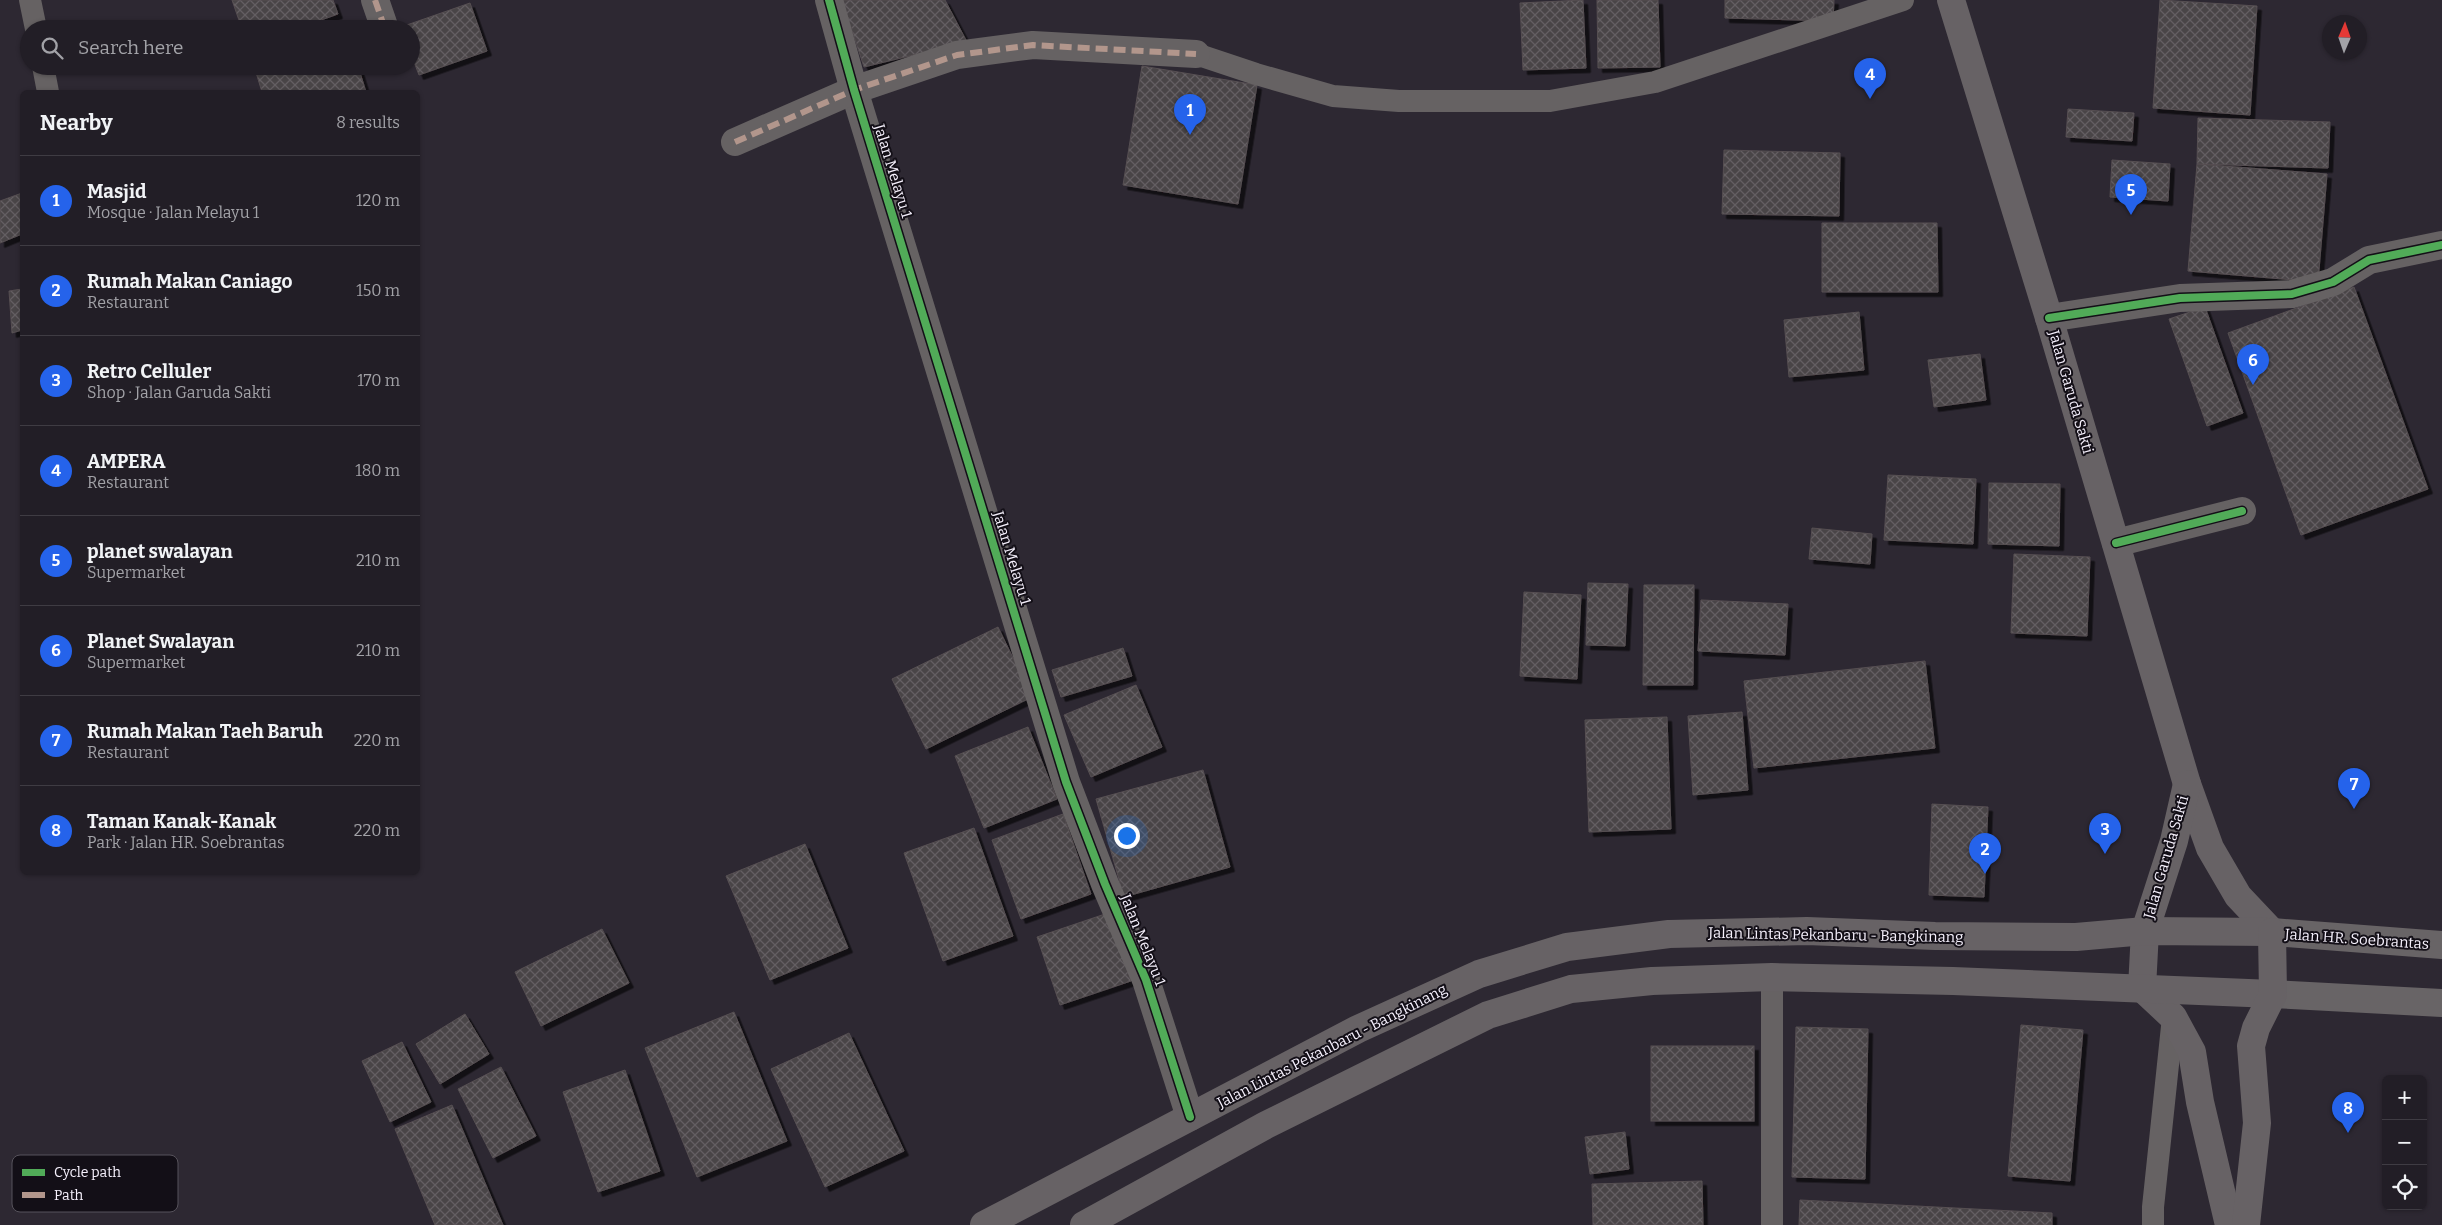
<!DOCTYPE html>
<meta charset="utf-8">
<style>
:root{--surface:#221e26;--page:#2e2b32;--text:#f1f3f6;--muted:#a2a2a7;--line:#3f3c43;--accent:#2563eb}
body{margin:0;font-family:Bitter,serif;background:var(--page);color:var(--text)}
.controls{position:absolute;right:15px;bottom:15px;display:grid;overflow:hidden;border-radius:8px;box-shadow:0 1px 4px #0004}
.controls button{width:45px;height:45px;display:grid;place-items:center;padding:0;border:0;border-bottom:1px solid var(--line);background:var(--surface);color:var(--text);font:25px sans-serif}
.compass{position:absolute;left:2322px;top:15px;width:45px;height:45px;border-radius:50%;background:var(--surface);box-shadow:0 1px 4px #0004;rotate:2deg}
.you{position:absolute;left:1126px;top:835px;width:18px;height:18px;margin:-12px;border:4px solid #fff;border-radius:50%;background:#1a73e8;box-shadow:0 0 0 8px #1a73e833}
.badge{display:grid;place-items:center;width:32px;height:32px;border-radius:50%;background:var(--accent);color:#fff;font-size:16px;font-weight:700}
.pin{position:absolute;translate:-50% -41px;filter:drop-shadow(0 1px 2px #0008)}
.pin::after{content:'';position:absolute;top:26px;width:18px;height:15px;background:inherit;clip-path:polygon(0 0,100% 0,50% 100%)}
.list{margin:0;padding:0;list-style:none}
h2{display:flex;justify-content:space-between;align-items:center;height:65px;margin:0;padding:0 20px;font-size:21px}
h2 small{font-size:16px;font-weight:400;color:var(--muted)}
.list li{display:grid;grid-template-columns:32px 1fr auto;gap:15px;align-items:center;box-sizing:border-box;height:90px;padding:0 20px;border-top:1px solid var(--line)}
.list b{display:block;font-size:19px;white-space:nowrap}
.list p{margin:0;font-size:16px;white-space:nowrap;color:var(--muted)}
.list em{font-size:16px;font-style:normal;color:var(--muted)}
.icon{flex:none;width:28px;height:28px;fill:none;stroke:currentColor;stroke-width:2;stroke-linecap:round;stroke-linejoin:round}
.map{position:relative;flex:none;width:2442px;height:1225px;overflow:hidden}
.search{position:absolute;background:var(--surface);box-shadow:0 1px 4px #0004;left:20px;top:20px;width:400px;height:55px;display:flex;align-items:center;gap:12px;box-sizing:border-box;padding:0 18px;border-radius:28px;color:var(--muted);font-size:19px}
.panel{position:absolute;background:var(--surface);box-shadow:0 1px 4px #0004;left:20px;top:90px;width:400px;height:785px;border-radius:8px}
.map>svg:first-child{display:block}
.building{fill:url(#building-cross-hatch);stroke:#564f52;filter:url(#shadow)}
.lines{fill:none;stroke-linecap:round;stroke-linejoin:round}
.service{stroke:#666263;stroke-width:22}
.minor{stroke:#666263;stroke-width:28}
.primary{stroke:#686466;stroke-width:28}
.trunk{stroke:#676265;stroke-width:28}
.quiet{stroke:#b2968c;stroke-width:6;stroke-dasharray:12 6;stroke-linecap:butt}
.cycleway-casing{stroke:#130f17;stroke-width:11}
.cycleway{stroke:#51ab58;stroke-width:8}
.labels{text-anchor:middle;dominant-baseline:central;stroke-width:4;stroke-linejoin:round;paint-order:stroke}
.street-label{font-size:15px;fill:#f6f1fd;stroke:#130f17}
.key{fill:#130f17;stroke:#57535c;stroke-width:1}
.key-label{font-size:14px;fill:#f6f1fd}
</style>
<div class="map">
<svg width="2442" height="1225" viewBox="0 0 2442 1225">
<defs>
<pattern id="building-cross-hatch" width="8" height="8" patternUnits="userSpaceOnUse" patternTransform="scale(1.25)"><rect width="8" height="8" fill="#494447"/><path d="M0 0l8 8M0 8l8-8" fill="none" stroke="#645f62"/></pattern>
<filter id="shadow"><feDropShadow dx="4.5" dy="4.5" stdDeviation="0" flood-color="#0009"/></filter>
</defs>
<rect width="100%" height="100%" fill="#2d2832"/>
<g class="building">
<polygon points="232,0 333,0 338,14 296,29 242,29"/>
<polygon points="842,0 945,0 967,42 864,67"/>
<polygon points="1583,0 1586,68 1523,70 1520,3"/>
<polygon points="1597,0 1658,0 1660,67 1598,68"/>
<polygon points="1725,0 1834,0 1833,21 1725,18"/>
<polygon points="2160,0 2257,6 2250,115 2153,108"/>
<polygon points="470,3 487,51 419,75 411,54 411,29 401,27"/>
<polygon points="254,66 358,66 366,92 262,92"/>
<polygon points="1142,66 1257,85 1238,204 1123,185"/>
<polygon points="2068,109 2134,113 2132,141 2066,137"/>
<polygon points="2198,118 2330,122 2328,168 2197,164"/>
<polygon points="1724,150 1840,153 1839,216 1722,214"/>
<polygon points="2112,160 2170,164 2168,201 2110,197"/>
<polygon points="2197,164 2327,174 2318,282 2188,271"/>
<polygon points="22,193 22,234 0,243 0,201"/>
<polygon points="1822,223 1937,223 1938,292 1822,292"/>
<polygon points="2354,287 2428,489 2301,535 2228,333"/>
<polygon points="22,289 22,330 12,333 9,291"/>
<polygon points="2205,307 2243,413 2207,426 2169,319"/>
<polygon points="1859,312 1864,370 1789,377 1784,320"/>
<polygon points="1980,354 1986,400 1934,407 1928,360"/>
<polygon points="1888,475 1976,479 1973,544 1884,540"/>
<polygon points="1989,483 2060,484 2059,546 1988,544"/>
<polygon points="1812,528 1872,534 1870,564 1809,559"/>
<polygon points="2014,554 2090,557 2087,636 2011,633"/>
<polygon points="1588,583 1628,584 1625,646 1586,645"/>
<polygon points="1644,585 1694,585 1693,685 1643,685"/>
<polygon points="1524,592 1581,595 1577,679 1520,676"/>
<polygon points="1701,600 1788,604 1785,655 1698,651"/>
<polygon points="998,627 1032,697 926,749 892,679"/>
<polygon points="1123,648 1132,676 1061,697 1052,670"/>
<polygon points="1925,661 1935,748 1754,768 1744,681"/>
<polygon points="1136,685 1162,747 1091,777 1064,715"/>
<polygon points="1742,712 1748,790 1693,795 1688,716"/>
<polygon points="1667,717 1671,829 1589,832 1585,720"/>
<polygon points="1028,727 1057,799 984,828 955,756"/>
<polygon points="1203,770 1230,867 1124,897 1096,799"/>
<polygon points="1932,804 1988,807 1984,897 1929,895"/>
<polygon points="1063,814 1091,894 1021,919 992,840"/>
<polygon points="974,828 1013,936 943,961 904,853"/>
<polygon points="805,844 848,948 770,980 726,876"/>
<polygon points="1108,913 1131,981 1060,1005 1037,937"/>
<polygon points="602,929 629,983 541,1026 515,972"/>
<polygon points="734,1012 787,1141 697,1177 645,1048"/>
<polygon points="465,1014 489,1054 440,1084 416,1044"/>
<polygon points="2021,1025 2083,1030 2070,1181 2008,1176"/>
<polygon points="1796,1027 1868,1029 1865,1179 1792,1177"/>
<polygon points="849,1033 904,1151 825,1187 771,1069"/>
<polygon points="402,1042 431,1102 390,1122 362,1061"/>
<rect x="1651" y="1046" width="103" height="75"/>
<polygon points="501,1067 536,1136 493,1158 458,1089"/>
<polygon points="625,1070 660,1171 598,1192 563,1092"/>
<polygon points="452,1105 503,1225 435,1225 395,1129"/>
<polygon points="1625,1132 1629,1169 1590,1174 1585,1137"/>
<polygon points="1702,1181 1703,1225 1593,1225 1592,1184"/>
<polygon points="1800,1200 2052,1213 2052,1225 1799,1225"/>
</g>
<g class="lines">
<g class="service">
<polyline points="30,0 36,29"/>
<polyline points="1196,54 1256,74 1333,96 1399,101 1550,101 1655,82 1903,0"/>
<polyline points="43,66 48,92"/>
<polyline points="1772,977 1772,1225"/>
<polyline points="2153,1225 2153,1207 2173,1017"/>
</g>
<g class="minor">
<polyline points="375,0 385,29"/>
<polyline points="829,0 854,90 1066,782 1105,884 1146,980 1190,1117"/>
<polyline points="735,142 854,90 957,55 1033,45 1196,54"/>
<polyline points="2049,318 2180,298 2292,294 2333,282 2369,260 2442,245"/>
<polyline points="2116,543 2242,511"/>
</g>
<g class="primary">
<polyline points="2272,932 2442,945"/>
<polyline points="2273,994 2442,1003"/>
</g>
<g class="trunk">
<polyline points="1951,0 2049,318 2187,784 2210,848 2238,896 2272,932"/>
<polyline points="2187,784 2174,841 2145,931 2142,988 2173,1017 2192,1052 2200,1102 2229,1225"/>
<polyline points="984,1225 1358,1029 1479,974 1567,947 1669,934 1807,931 1935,936 2076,937 2145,931 2272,932"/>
<polyline points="1084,1225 1266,1125 1488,1015 1571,989 1652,981 1772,977 1953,981 2273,994"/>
<polyline points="2246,1225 2257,1123 2251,1046 2256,1028 2273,994 2272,932"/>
</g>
<g class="quiet">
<polyline points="375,0 385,29"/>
<polyline points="735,142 854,90 957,55 1033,45 1196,54"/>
</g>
<g class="cycleway-casing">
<g id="cycleway">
<polyline points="829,0 854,90 1066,782 1105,884 1146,980 1190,1117"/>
<polyline points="2049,318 2180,298 2292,294 2333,282 2369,260 2442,245"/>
<polyline points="2116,543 2242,511"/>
</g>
</g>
<use href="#cycleway" class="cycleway"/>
</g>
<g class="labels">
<g class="street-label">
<text transform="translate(893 171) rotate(73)">Jalan Melayu 1</text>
<text transform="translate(2071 392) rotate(74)">Jalan Garuda Sakti</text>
<text transform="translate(1012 558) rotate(73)">Jalan Melayu 1</text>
<text transform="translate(2166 857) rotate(-74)">Jalan Garuda Sakti</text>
<text transform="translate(1836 935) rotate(1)">Jalan Lintas Pekanbaru - Bangkinang</text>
<text transform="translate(2357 939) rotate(4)">Jalan HR. Soebrantas</text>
<text transform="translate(1143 940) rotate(68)">Jalan Melayu 1</text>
<text transform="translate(1332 1046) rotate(-27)">Jalan Lintas Pekanbaru - Bangkinang</text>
</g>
</g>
<rect x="12" y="1155" width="166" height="57" rx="8" class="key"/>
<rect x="22" y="1169" width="23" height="7" fill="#51ab58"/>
<rect x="22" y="1192" width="23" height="6" fill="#b2968c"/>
<g class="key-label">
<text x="54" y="1177">Cycle path</text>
<text x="54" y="1200">Path</text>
</g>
</svg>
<div class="controls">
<button>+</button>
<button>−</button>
<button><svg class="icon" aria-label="locate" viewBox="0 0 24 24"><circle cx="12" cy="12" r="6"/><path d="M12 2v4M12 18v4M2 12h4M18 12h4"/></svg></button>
</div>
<svg class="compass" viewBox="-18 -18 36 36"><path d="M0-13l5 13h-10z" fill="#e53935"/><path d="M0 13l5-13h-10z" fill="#a2a2a7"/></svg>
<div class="you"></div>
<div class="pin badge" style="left:1190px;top:135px">1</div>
<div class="pin badge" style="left:1985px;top:874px">2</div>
<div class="pin badge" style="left:2105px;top:854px">3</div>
<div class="pin badge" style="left:1870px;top:99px">4</div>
<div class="pin badge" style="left:2131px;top:215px">5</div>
<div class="pin badge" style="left:2253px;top:385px">6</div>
<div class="pin badge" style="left:2354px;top:809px">7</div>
<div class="pin badge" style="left:2348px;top:1133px">8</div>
<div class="search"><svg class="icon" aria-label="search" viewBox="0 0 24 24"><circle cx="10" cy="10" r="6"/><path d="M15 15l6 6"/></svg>Search here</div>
<section class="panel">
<h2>Nearby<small>8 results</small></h2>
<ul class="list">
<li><span class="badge">1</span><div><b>Masjid</b><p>Mosque · Jalan Melayu 1</p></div><em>120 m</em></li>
<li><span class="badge">2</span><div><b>Rumah Makan Caniago</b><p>Restaurant</p></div><em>150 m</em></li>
<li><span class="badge">3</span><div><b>Retro Celluler</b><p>Shop · Jalan Garuda Sakti</p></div><em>170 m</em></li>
<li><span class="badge">4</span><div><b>AMPERA</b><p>Restaurant</p></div><em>180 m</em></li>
<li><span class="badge">5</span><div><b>planet swalayan</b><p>Supermarket</p></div><em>210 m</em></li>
<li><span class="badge">6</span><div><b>Planet Swalayan</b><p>Supermarket</p></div><em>210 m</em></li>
<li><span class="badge">7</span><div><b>Rumah Makan Taeh Baruh</b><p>Restaurant</p></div><em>220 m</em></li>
<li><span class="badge">8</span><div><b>Taman Kanak-Kanak</b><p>Park · Jalan HR. Soebrantas</p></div><em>220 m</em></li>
</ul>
</section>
</div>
